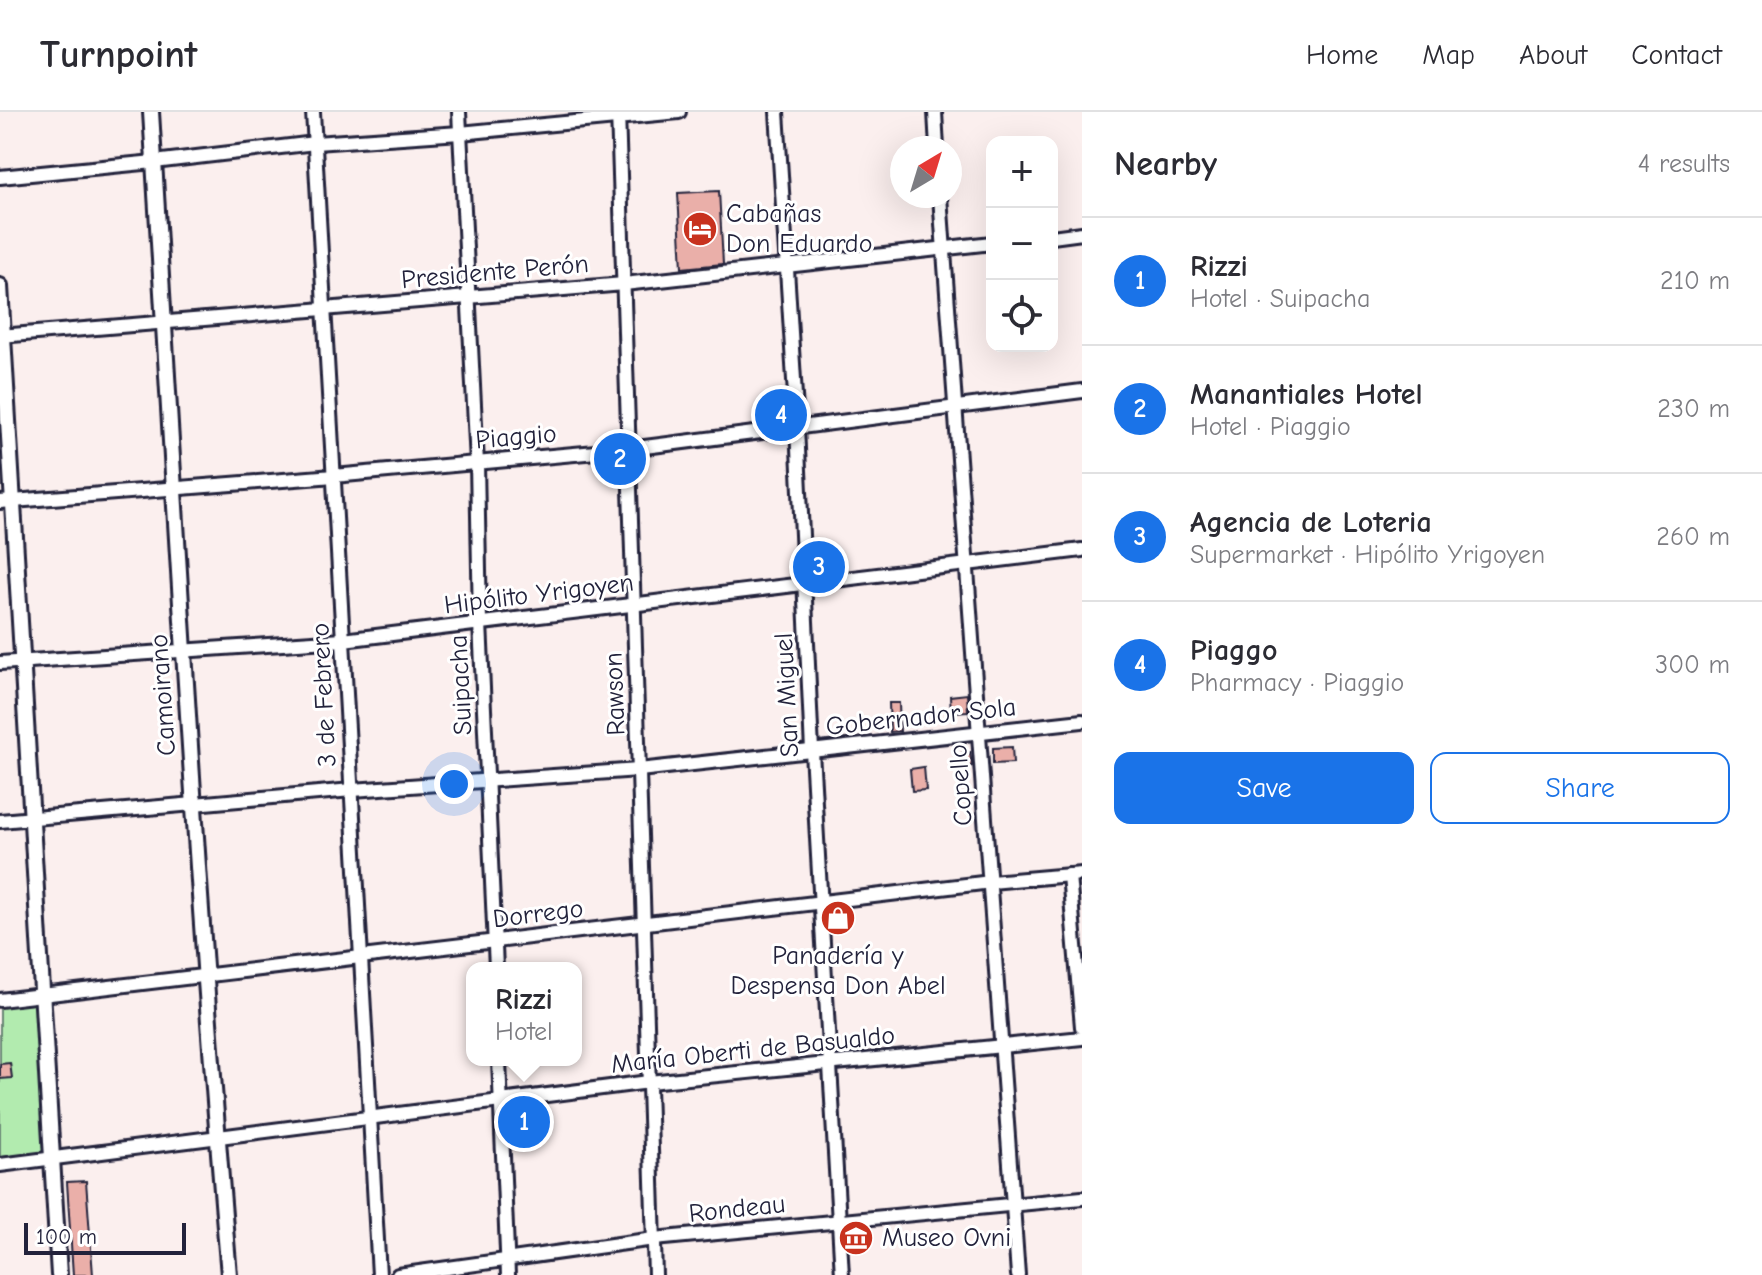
<!DOCTYPE html>
<meta charset="utf-8">
<style>
:root{--surface:#fff;--page:#f7f7f7;--text:#2b2b33;--muted:#7c7c81;--line:#e1e1e2;--accent:#1a73e8}
body{margin:0;font-family:"Comic Neue",sans-serif;background:var(--page);color:var(--text)}
.controls{position:absolute;right:24px;top:24px;display:grid;overflow:hidden;border-radius:16px;box-shadow:0 8px 32px #0002}
.controls button{width:72px;height:72px;display:grid;place-items:center;padding:0;border:0;border-bottom:2px solid var(--line);background:var(--surface);color:var(--text);font:40px sans-serif}
.compass{position:absolute;left:890px;top:24px;width:72px;height:72px;border-radius:50%;background:var(--surface);box-shadow:0 8px 32px #0002;rotate:38deg}
.scale{position:absolute;left:24px;bottom:20px;width:162px;box-sizing:border-box;padding-left:8px;border:4px solid #22223b;border-top:0;font-size:22px;line-height:28px;white-space:nowrap;color:#22223b;-webkit-text-stroke:6px #fff;paint-order:stroke}
.you{position:absolute;left:454px;top:672px;width:28px;height:28px;margin:-20px;border:6px solid #fff;border-radius:50%;background:#1a73e8;box-shadow:0 0 0 12px #1a73e833}
.badge{display:grid;place-items:center;width:52px;height:52px;border-radius:50%;background:var(--accent);color:#fff;font-size:26px;font-weight:700}
.pin{position:absolute;translate:-50% -50%;border:4px solid #fff;box-shadow:0 2px 8px #0006}
.popup{position:absolute;left:466px;top:850px;width:116px;height:104px;box-sizing:border-box;display:grid;place-content:center;border-radius:16px;background:var(--surface);filter:drop-shadow(0 2px 6px #0005);font-size:26px;white-space:nowrap;color:var(--muted)}
.popup b{font-size:30px;color:var(--text)}
.popup::after{content:'';position:absolute;left:50%;top:100%;margin-left:-16px;border:16px solid transparent;border-top-color:var(--surface)}
.list{margin:0;padding:0;list-style:none}
h2{display:flex;justify-content:space-between;align-items:center;height:104px;margin:0;padding:0 32px;font-size:34px}
h2 small{font-size:26px;font-weight:400;color:var(--muted)}
.list li{display:grid;grid-template-columns:52px 1fr auto;gap:24px;align-items:center;box-sizing:border-box;height:128px;padding:0 32px;border-top:2px solid var(--line)}
.list b{display:block;font-size:30px;white-space:nowrap}
.list p{margin:0;font-size:26px;white-space:nowrap;color:var(--muted)}
.list em{font-size:26px;font-style:normal;color:var(--muted)}
.actions{display:flex;gap:16px;padding:24px 32px}
.actions a{flex:1;padding:18px 0;border:2px solid var(--accent);border-radius:16px;text-align:center;font-size:28px;color:var(--accent)}
.actions .main{background:var(--accent);color:#fff}
.icon{flex:none;width:44px;height:44px;fill:none;stroke:currentColor;stroke-width:2;stroke-linecap:round;stroke-linejoin:round}
.map{position:relative;flex:none;width:1082px;height:1163px;overflow:hidden}
header{display:flex;align-items:center;gap:48px;box-sizing:border-box;height:112px;padding:0 40px;background:var(--surface);border-bottom:2px solid var(--line)}
header strong{font-size:38px}
nav{display:flex;gap:44px;margin-inline-start:auto;font-size:28px}
main{display:flex}
aside{flex:1;background:var(--surface)}
.map>svg:first-child{display:block}
.green{fill:#b2ebaf;stroke:#6a8675;stroke-width:2}
.building{fill:#eaafa9;stroke:#22223b;stroke-width:2}
.lines{fill:none;stroke-linecap:round;stroke-linejoin:round}
.minor-casing{stroke:#22223b;stroke-width:18}
.tertiary-casing{stroke:#22223b;stroke-width:20}
.minor{stroke:#fff;stroke-width:12}
.tertiary{stroke:#fff;stroke-width:14}
.labels{text-anchor:middle;dominant-baseline:central;stroke-width:6;stroke-linejoin:round;paint-order:stroke}
.poi-label{font-size:26px;fill:#22223b;stroke:#fff;text-anchor:start}
.street-label{font-size:26px;fill:#22223b;stroke:#fff}
</style>
<header>
<strong>Turnpoint</strong>
<nav><a>Home</a><a>Map</a><a>About</a><a>Contact</a></nav>
</header>
<main>
<div class="map">
<svg width="1082" height="1163" viewBox="0 0 1082 1163">
<rect width="100%" height="100%" fill="#fbefee"/>
<filter id="ink" filterUnits="userSpaceOnUse"><feTurbulence type="fractalNoise" baseFrequency=".0125" numOctaves="2"/><feDisplacementMap in="SourceGraphic" scale="16" xChannelSelector="R" yChannelSelector="G"/><feConvolveMatrix kernelMatrix="1 2 1 2 8 2 1 2 1" color-interpolation-filters="sRGB"/></filter>
<g filter="url(#ink)">
<polygon class="green" points="43,883 52,1046 0,1053 0,888"/>
<g class="building">
<polygon points="719,79 723,152 682,156 678,81"/>
<polygon points="967,582 968,599 951,600 950,584"/>
<polygon points="889,591 899,591 900,619 890,620"/>
<polygon points="1012,635 1013,651 993,652 993,636"/>
<polygon points="970,640 972,654 963,655 962,641"/>
<polygon points="924,655 926,678 912,679 910,657"/>
<polygon points="10,951 12,966 0,967 0,952"/>
<polygon points="86,1069 93,1163 73,1163 67,1070"/>
</g>
<g class="lines">
<g class="minor-casing">
<g id="minor">
<polyline points="313,0 379,1163"/>
<polyline points="459,0 477,351 480,511 496,856"/>
<polyline points="618,0 655,1163"/>
<polyline points="777,0 797,315 812,639 842,1163"/>
<polyline points="935,0 937,36"/>
<polyline points="0,65 154,50 315,31 460,21 679,0"/>
<polyline points="940,84 1018,1163"/>
<polyline points="1052,125 1082,121"/>
<polyline points="0,224 624,172 992,131"/>
<polyline points="0,390 334,364 629,337 1082,279"/>
<polyline points="0,551 343,528 1082,438"/>
<polyline points="0,709 352,678 639,658 1082,609"/>
<polyline points="1069,763 1082,915"/>
<polyline points="0,888 991,770 1082,762"/>
<polyline points="499,948 508,1163"/>
<polyline points="0,1053 649,970 1082,926"/>
<polyline points="398,1163 654,1127 1082,1086"/>
</g>
</g>
<g class="tertiary-casing">
<g id="tertiary">
<path d="M151 0C175 388 196 776 229 1163"/>
<polyline points="0,174 59,1163"/>
</g>
</g>
<use href="#minor" class="minor"/>
<use href="#tertiary" class="tertiary"/>
</g>
</g>
<defs>
<g id="hotel-disc" transform="scale(1.8)"><circle r="9.5" fill="#c8321e" stroke="#fff"/><path d="M-6-4.5h1.5V1H6V5H4.5V3h-9V5H-6ZM-4 0a1.8 1.8 0 1 1 3.6 0ZM.5 0V-2.5h3Q6-2.5 6 0Z" fill="#fff"/></g>
<g id="shop-disc" transform="scale(1.8)"><circle r="9.5" fill="#c8321e" stroke="#fff"/><path d="M-5-2.5h2.3a2.7 3.5 0 0 1 5.4 0H5L5.5 6h-11ZM-1.5-2.5h3a1.5 2.3 0 0 0-3 0Z" fill="#fff"/></g>
<g id="museum-disc" transform="scale(1.8)"><circle r="9.5" fill="#c8321e" stroke="#fff"/><path d="M0-6L6-3V-2H-6V-3ZM-5-1h2V3h-2ZM-1-1h2V3h-2ZM3-1h2V3H3ZM-6 4H6V6H-6Z" fill="#fff"/></g>
</defs>
<g fill-rule="evenodd">
<use href="#hotel-disc" x="700" y="117"/>
<use href="#shop-disc" x="838" y="806"/>
<use href="#museum-disc" x="856" y="1126"/>
</g>
<g class="labels">
<g class="poi-label">
<text x="726" y="102">Cabañas<tspan x="726" dy="30">Don Eduardo</tspan></text>
<text x="838" y="844" text-anchor="middle">Panadería y<tspan x="838" dy="30">Despensa Don Abel</tspan></text>
<text x="882" y="1126">Museo Ovni</text>
</g>
<g class="street-label">
<text transform="translate(495 160) rotate(-5)">Presidente Perón</text>
<text transform="translate(516 325) rotate(-5)">Piaggio</text>
<text transform="translate(539 482) rotate(-7)">Hipólito Yrigoyen</text>
<text transform="translate(461 573) rotate(-93)">Suipacha</text>
<text transform="translate(615 582) rotate(-92)">Rawson</text>
<text transform="translate(163 583) rotate(-94)">Camoirano</text>
<text transform="translate(324 583) rotate(-93)">3 de Febrero</text>
<text transform="translate(787 583) rotate(-93)">San Miguel</text>
<text transform="translate(921 605) rotate(-6)">Gobernador Sola</text>
<text transform="translate(961 673) rotate(-94)">Copello</text>
<text transform="translate(538 802) rotate(-7)">Dorrego</text>
<text transform="translate(753 938) rotate(-6)">María Oberti de Basualdo</text>
<text transform="translate(737 1097) rotate(-6)">Rondeau</text>
</g>
</g>
</svg>
<div class="controls">
<button>+</button>
<button>−</button>
<button><svg class="icon" aria-label="locate" viewBox="0 0 24 24"><circle cx="12" cy="12" r="6"/><path d="M12 2v4M12 18v4M2 12h4M18 12h4"/></svg></button>
</div>
<svg class="compass" viewBox="-18 -18 36 36"><path d="M0-13l5 13h-10z" fill="#e53935"/><path d="M0 13l5-13h-10z" fill="#7c7c81"/></svg>
<div class="scale">100 m</div>
<div class="you"></div>
<div class="pin badge" style="left:524px;top:1010px">1</div>
<div class="popup"><b>Rizzi</b>Hotel</div>
<div class="pin badge" style="left:620px;top:347px">2</div>
<div class="pin badge" style="left:819px;top:455px">3</div>
<div class="pin badge" style="left:781px;top:303px">4</div>
</div>
<aside>
<h2>Nearby<small>4 results</small></h2>
<ul class="list">
<li><span class="badge">1</span><div><b>Rizzi</b><p>Hotel · Suipacha</p></div><em>210 m</em></li>
<li><span class="badge">2</span><div><b>Manantiales Hotel</b><p>Hotel · Piaggio</p></div><em>230 m</em></li>
<li><span class="badge">3</span><div><b>Agencia de Loteria</b><p>Supermarket · Hipólito Yrigoyen</p></div><em>260 m</em></li>
<li><span class="badge">4</span><div><b>Piaggo</b><p>Pharmacy · Piaggio</p></div><em>300 m</em></li>
</ul>
<div class="actions"><a class="main">Save</a><a>Share</a></div>
</aside>
</main>
